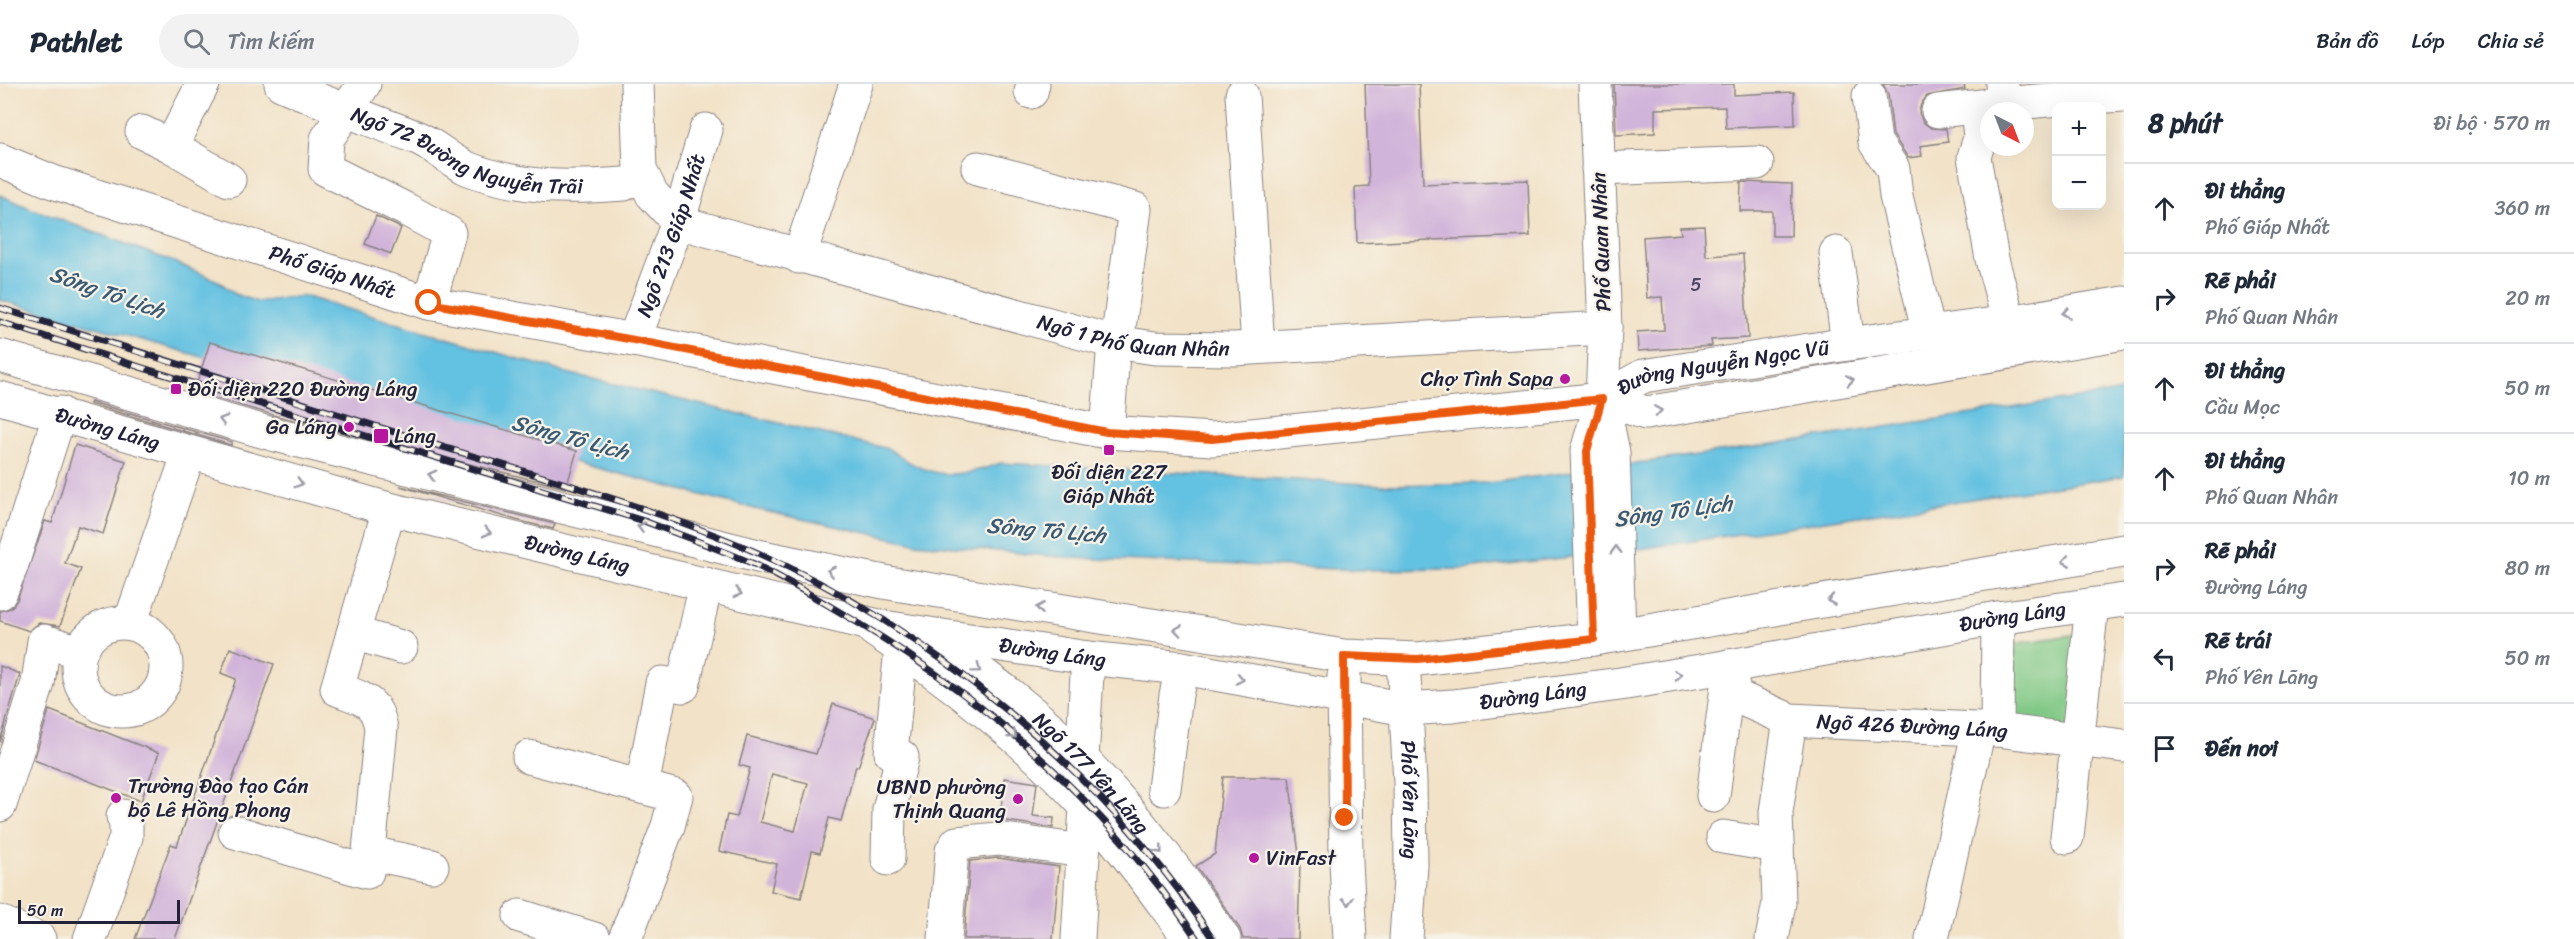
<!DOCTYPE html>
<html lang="vi">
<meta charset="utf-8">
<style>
:root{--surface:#fff;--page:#f2f2f3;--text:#1f2937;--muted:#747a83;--line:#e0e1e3}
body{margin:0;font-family:Sriracha,sans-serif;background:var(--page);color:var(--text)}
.controls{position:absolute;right:18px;top:18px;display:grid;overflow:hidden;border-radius:12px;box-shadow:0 6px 24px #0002}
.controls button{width:54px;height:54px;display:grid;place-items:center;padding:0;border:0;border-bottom:2px solid var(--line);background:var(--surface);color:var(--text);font:30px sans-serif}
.compass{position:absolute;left:1980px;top:18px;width:54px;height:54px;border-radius:50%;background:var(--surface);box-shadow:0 6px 24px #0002;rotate:138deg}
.scale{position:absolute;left:18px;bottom:15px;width:162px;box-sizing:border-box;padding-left:6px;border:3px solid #22223b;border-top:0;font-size:16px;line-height:21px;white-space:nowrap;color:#22223b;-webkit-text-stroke:4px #f7f3e8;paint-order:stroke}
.stop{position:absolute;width:18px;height:18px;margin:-14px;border:4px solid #ea580c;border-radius:50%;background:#fff}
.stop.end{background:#ea580c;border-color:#fff;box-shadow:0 2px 6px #0008}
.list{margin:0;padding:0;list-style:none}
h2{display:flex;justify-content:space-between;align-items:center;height:78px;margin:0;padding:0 24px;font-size:26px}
h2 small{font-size:20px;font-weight:400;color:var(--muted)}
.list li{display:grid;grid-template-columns:39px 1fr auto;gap:18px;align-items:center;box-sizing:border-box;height:90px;padding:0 24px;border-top:2px solid var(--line)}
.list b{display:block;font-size:22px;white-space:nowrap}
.list p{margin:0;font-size:20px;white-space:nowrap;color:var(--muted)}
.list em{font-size:20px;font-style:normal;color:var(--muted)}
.icon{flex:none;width:33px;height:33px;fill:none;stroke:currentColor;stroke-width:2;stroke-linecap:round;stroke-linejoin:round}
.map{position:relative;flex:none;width:2124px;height:855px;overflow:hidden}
header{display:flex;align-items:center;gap:36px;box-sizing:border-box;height:84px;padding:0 30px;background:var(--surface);border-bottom:2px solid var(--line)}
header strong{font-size:28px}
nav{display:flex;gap:33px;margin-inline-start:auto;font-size:21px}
.search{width:420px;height:54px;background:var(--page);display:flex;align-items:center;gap:15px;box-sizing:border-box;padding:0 21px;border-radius:33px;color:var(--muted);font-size:22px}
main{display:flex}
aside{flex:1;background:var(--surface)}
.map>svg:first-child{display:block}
.green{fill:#80c885;stroke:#517560;stroke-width:1.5}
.water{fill:#63c1e1;stroke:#42728e;stroke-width:1.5}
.building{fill:#d1b4da;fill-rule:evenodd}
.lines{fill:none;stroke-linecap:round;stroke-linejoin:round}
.minor-casing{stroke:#8a8281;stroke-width:35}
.major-casing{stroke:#8a8281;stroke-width:35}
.minor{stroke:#fff;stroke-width:33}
.major{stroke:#fff;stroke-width:33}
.rail-casing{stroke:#22223b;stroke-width:7}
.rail{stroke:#f7f3e8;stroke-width:4.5;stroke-dasharray:14;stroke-linecap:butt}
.oneway{stroke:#9c9ca7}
.route{stroke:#ea580c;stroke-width:8}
.poi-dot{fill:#b5179e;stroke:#f7f3e8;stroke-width:2}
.labels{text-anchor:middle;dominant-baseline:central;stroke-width:4.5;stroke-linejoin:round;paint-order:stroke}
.number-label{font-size:18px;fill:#4e4663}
.street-label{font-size:21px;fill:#22223b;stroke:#f7f3e8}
.poi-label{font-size:21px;fill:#22223b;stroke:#f7f3e8;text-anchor:start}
.water-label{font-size:22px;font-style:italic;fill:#395a75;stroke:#f7f3e8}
</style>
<header>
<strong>Pathlet</strong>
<div class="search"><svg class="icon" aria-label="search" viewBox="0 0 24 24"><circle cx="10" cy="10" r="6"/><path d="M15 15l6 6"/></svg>Tìm kiếm</div>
<nav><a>Bản đồ</a><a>Lớp</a><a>Chia sẻ</a></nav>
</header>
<main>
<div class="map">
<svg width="2124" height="855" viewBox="0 0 2124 855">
<rect width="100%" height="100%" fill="#f7f3e8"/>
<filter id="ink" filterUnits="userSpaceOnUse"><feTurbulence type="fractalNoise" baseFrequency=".0167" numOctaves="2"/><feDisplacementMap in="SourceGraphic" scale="12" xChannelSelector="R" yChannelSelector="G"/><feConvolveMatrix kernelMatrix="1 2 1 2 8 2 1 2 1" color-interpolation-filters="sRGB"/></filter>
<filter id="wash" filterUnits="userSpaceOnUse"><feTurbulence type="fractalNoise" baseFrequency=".008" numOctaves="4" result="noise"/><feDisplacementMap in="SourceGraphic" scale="24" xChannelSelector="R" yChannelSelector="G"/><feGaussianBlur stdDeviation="1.35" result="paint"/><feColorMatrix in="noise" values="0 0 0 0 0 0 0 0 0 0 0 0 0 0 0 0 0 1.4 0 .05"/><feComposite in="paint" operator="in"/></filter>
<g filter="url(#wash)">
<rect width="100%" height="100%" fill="#f2e2c7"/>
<polygon class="green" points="2086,549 2080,660 2003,651 2005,561"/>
<path class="water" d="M0 111 32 125 174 178 218 197 235 210 257 218 303 212 567 289 889 365C930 395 954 396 1001 379L1384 401 1489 399 1727 367 2124 307V392L1640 465 1465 485 1361 486 1070 474 915 459 759 426 582 380 0 216Z"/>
<g id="blocks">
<g class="building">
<polygon points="1365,0 1419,0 1423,100 1528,96 1530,152 1357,159 1355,103 1369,102"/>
<polygon points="1614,0 1734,0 1734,11 1794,8 1795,41 1726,44 1725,23 1655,25 1655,49 1616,51"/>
<polygon points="1883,0 1964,0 1965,5 1927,12 1921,20 1919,29 1923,38 1931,44 1946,45 1948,58 1920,62 1922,72 1908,74 1893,51 1888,10"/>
<polygon points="1741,98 1792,100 1791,152 1772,152 1772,127 1740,127"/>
<polygon points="376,132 401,144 391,170 365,160"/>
<polygon points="1704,142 1706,172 1743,170 1748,254 1711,256 1712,262 1638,267 1637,248 1664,246 1662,213 1647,214 1643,153 1681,150 1680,143"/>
<polygon points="210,258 577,367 566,404 277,332 194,308"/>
<polygon points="91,318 232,358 231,361 90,320"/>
<polygon points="75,361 126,377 103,450 78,442 65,479 81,485 60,542 39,539 29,547 0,537 0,527 11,524 17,516 45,437 52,439"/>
<polygon points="400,402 555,440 553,445 516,436"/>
<polygon points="230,564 274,580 175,855 135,855 171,760 177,762 236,595 221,589"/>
<polygon points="0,582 20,590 0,658"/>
<path d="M833 620 875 634 858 683 856 682 841 737 829 734 820 769 812 767 801 814 771 807 777 780 719 767 727 731 737 733 750 684 739 681 747 652 816 670ZM772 690 808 699 795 747 760 738Z"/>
<polygon points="49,626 159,669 141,717 34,676"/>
<polygon points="1223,693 1289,693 1300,778 1298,855 1243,855 1240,845 1196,782 1215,770"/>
<polygon points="1004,694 1037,699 1033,732 1054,734 1053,744 1000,736"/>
<polygon points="998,774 1059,783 1053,855 964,855 970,777"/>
</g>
</g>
</g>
<g filter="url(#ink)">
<use href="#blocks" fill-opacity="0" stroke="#8a8281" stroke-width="1.5"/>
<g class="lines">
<g class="minor-casing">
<g id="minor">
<polyline points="203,0 171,62 229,96"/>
<path id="s1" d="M281 0C326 20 372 36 418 54 436 62 451 78 469 85 522 105 569 104 624 100"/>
<polyline points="364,0 327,55 325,85 407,126 449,149 429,219"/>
<path id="s2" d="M637 0 640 86 652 110 678 138 1114 258 1155 264 1234 265 1605 244"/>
<polyline points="2002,0 2004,20 2071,14 2071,22"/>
<polyline points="1031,8 1033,0"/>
<polyline points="1242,11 1258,263"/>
<polyline points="1869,12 1875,58 1893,85 1896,112 1929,249"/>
<polyline points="2071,14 2124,11"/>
<polyline points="1977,23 1980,54 1974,73 1992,175 2009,238"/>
<polyline points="1938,27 1999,20"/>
<polyline points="142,48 171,62"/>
<polyline points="978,84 1135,125 1117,259"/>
<polyline points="1598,85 1757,79"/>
<polyline points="1836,169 1848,260"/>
<polyline points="799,173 856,0"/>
<path id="s3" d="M634 256 678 138 706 46"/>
<polyline points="1603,320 1613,368 1619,550"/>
<polyline points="1107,348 1114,258"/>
<polyline points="0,509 11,483 60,329"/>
<circle cx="122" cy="583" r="44"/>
<polyline points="130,539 189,369"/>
<polyline points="353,549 401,563"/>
<path id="s4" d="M930 551C982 589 1038 629 1082 675 1134 729 1183 793 1224 855"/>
<polyline points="1594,555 1587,367 1602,315 1605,244 1595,0"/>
<path id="s5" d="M1729 582 1735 612 1790 636 1997 646 2124 662"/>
<polyline points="1997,646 1998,534"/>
<polyline points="529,673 642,703"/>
<polyline points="1164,705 1176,611 1182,584"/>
<polyline points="1713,712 1729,587"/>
<polyline points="0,721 38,599 44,557 80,568"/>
<path d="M235 748 367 788 381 644C376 615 362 615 337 605L389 425"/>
<polyline points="1723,753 1777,762"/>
<polyline points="2067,753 2092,521"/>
<polyline points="369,769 432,782"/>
<polyline points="888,775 889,726 902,673 891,669 901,564"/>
<polyline points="520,832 594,855"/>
<polyline points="0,838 39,855"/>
<polyline points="90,855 126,753 126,740 123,732"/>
<polyline points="625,855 668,742 676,712 642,703 662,599 683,602 706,500"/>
<polyline points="945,855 952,767 957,759 998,755 1083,767"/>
<polyline points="1078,855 1086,722 1082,675 1088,574"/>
<polyline points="1772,855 1779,819 1776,728 1790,636"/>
<polyline points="1932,855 1979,645"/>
</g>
</g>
<g class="major-casing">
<g id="major">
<path id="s6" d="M0 76 53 98 429 219 634 256 1107 348 1212 355 1602 315 1643 292 1848 260 2009 238 2124 219"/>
<polyline points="0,272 272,350 762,473 889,499 1344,572 1418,575 1594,555 2124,467"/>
<path id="s7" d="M0 314 389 425 883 543 1088 574 1182 584 1406 625 1453 622 1620 600 1713 585 1998 534 2124 516"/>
<polyline points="1602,315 1646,329 2124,249"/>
<path d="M874 546C951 597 1023 654 1085 721 1123 763 1156 810 1190 855"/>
<path id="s8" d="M1403 575 1410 698 1411 781 1406 855"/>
<polyline points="1344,592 1346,778 1350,855"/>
</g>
</g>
<use href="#minor" class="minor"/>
<use href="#major" class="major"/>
<g class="rail-casing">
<g id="rail">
<path d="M0 224C141 269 282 313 423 357 531 390 640 419 744 463 928 541 1103 688 1213 855"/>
<path d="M0 238 143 284 644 437C680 451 718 464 754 480 781 493 807 509 833 524 977 607 1104 716 1197 855"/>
</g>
</g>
<use href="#rail" class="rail"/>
</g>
<defs><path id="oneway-chevron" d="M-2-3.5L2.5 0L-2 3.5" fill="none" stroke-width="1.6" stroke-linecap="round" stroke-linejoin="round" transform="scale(1.5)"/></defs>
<g class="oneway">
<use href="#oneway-chevron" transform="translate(2066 229) rotate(171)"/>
<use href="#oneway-chevron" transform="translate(1850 296) rotate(-9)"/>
<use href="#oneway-chevron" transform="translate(1658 327) rotate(-9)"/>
<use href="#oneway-chevron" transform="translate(223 336) rotate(-164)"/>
<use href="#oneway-chevron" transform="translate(432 391) rotate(-165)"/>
<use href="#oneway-chevron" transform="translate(299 399) rotate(16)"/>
<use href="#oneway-chevron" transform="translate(641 443) rotate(-166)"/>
<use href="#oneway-chevron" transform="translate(487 448) rotate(13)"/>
<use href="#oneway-chevron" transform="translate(1616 466) rotate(-92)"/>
<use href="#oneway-chevron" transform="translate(2066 477) rotate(170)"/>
<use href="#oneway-chevron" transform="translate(831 487) rotate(-168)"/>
<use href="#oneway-chevron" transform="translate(738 509) rotate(15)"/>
<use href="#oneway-chevron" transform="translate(1831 516) rotate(171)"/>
<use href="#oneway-chevron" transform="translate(1040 524) rotate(-171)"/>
<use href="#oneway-chevron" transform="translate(1178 546) rotate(-172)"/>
<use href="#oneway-chevron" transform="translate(977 585) rotate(37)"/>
<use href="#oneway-chevron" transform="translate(1678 591) rotate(-9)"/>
<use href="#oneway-chevron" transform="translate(1240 595) rotate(11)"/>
<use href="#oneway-chevron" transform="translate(1013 651) rotate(40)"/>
<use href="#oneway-chevron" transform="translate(1159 766) rotate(51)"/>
<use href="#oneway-chevron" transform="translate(1348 817) rotate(87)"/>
</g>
</g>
<g class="lines" filter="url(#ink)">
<polyline class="route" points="429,219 634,256 1107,348 1212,355 1602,315 1587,367 1594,555 1418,575 1344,572 1345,734"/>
</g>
<g class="poi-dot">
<circle cx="1565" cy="295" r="6"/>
<rect x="170" y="299" width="12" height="12" rx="3"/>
<circle cx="349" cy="343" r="6"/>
<rect x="373" y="344" width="16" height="16" rx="3"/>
<rect x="1103" y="360" width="12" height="12" rx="3"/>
<circle cx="116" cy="714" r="6"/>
<circle cx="1018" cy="715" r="6"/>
<circle cx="1254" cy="774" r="6"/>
</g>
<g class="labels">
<g class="number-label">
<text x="1696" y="201">5</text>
</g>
<g class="street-label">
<text stroke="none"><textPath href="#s1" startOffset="200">Ngõ 72 Đường Nguyễn Trãi</textPath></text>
<text stroke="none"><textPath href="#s3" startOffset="111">Ngõ 213 Giáp Nhất</textPath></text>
<text transform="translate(1601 158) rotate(-92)">Phố Quan Nhân</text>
<text stroke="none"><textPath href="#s6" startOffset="351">Phố Giáp Nhất</textPath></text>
<text stroke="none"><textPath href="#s2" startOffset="622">Ngõ 1 Phố Quan Nhân</textPath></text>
<text stroke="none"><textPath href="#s6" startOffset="1767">Đường Nguyễn Ngọc Vũ</textPath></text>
<text stroke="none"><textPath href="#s7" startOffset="112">Đường Láng</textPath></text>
<text stroke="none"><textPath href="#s7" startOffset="598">Đường Láng</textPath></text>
<text stroke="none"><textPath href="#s7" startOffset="2056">Đường Láng</textPath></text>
<text stroke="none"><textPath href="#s7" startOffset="1084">Đường Láng</textPath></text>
<text stroke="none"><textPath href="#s7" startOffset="1570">Đường Láng</textPath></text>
<text stroke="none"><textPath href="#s5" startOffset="213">Ngõ 426 Đường Láng</textPath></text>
<text stroke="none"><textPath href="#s4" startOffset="213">Ngõ 177 Yên Lãng</textPath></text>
<text stroke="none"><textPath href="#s8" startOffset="141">Phố Yên Lãng</textPath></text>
</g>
<g class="poi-label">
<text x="1553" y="295" text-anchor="end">Chợ Tình Sapa</text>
<text x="188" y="305">Đối diện 220 Đường Láng</text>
<text x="337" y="343" text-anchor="end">Ga Láng</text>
<text x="394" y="352">Láng</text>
<text x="1109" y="388" text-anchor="middle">Đối diện 227<tspan x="1109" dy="24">Giáp Nhất</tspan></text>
<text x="128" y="702">Trường Đào tạo Cán<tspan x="128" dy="24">bộ Lê Hồng Phong</tspan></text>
<text x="1006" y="703" text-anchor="end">UBND phường<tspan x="1006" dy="24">Thịnh Quang</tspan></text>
<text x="1266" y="774">VinFast</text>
</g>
<g class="water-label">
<text transform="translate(107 208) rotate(19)">Sông Tô Lịch</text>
<text transform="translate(570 353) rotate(15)">Sông Tô Lịch</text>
<text transform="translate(1673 427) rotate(-8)">Sông Tô Lịch</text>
<text transform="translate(1046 446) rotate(5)">Sông Tô Lịch</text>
</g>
</g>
</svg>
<div class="controls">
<button>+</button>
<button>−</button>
</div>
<svg class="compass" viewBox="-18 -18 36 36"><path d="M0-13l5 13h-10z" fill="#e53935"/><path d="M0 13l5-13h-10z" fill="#747a83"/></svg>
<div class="scale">50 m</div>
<div class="stop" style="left:429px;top:219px"></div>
<div class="stop end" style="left:1345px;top:734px"></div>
</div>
<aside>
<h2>8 phút<small>Đi bộ · 570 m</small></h2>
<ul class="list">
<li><svg class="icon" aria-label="ahead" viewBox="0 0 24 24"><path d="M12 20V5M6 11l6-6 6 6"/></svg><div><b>Đi thẳng</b><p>Phố Giáp Nhất</p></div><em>360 m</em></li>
<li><svg class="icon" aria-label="right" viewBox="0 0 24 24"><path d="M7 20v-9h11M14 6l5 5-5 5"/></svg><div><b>Rẽ phải</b><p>Phố Quan Nhân</p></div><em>20 m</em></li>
<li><svg class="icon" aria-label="ahead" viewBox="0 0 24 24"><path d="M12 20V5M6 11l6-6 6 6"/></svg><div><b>Đi thẳng</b><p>Cầu Mọc</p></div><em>50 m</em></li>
<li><svg class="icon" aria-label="ahead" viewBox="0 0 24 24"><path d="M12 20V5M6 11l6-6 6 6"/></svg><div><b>Đi thẳng</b><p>Phố Quan Nhân</p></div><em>10 m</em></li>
<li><svg class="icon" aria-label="right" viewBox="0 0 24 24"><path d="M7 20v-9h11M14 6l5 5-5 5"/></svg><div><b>Rẽ phải</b><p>Đường Láng</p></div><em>80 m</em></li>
<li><svg class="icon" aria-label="left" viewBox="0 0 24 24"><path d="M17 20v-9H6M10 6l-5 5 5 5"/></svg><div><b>Rẽ trái</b><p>Phố Yên Lãng</p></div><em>50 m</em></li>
<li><svg class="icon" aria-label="arrive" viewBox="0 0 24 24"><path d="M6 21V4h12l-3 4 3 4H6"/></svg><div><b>Đến nơi</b></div></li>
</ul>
</aside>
</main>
